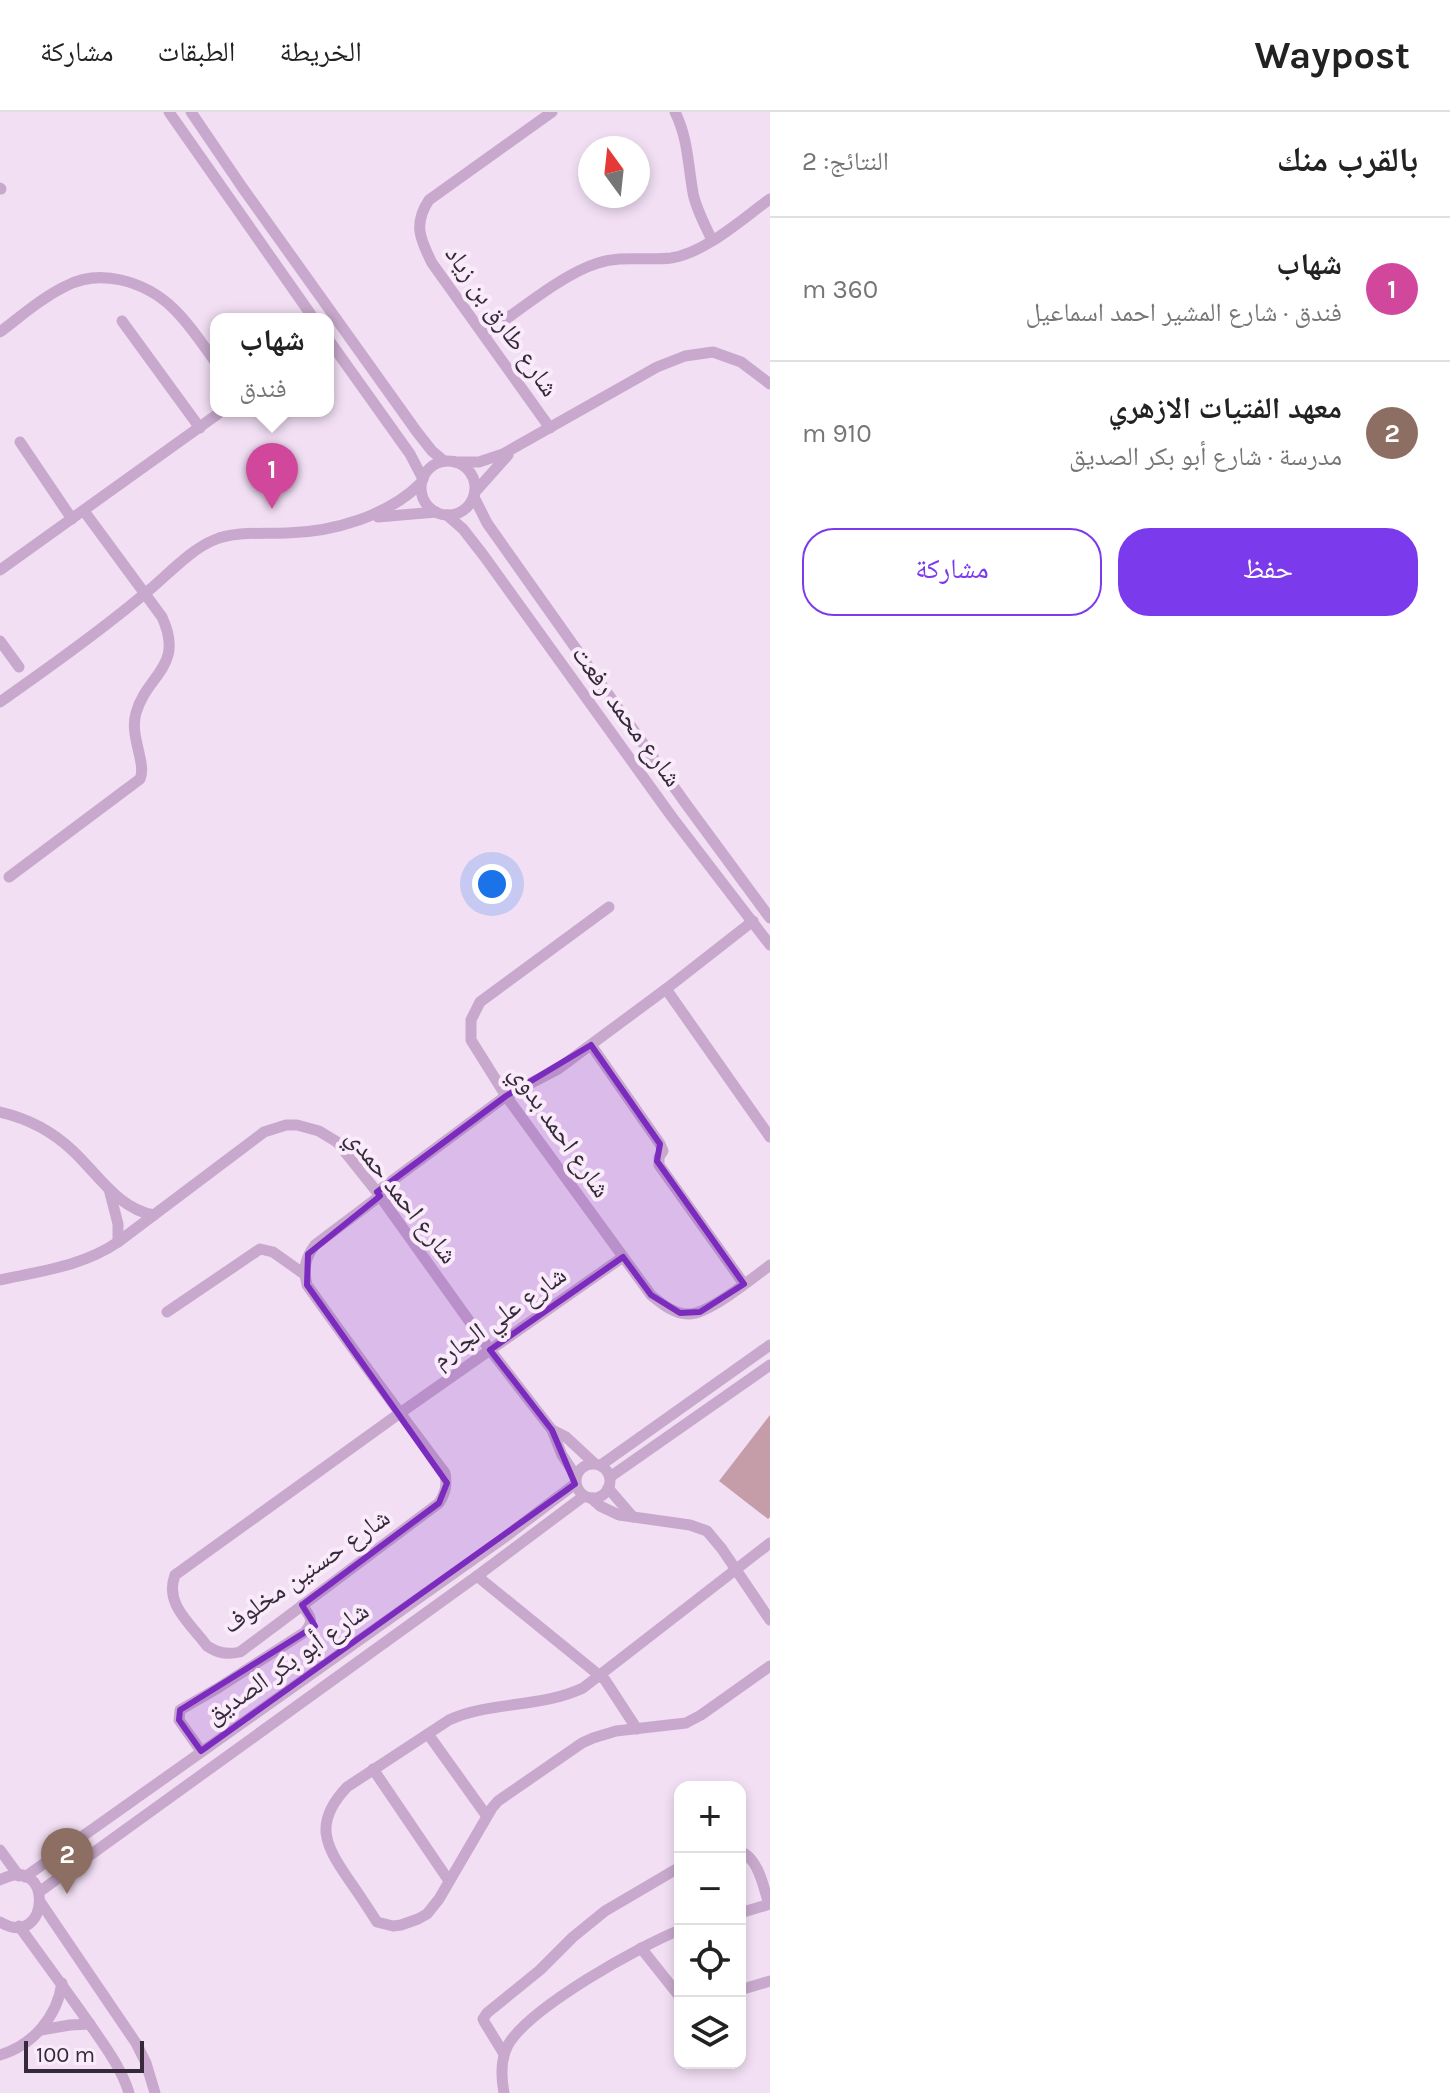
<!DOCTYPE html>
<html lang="ar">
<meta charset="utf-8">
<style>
:root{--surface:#fff;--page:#f2f2f2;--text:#222;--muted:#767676;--line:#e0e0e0;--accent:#7c3aed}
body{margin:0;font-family:Karla,"Noto Naskh Arabic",sans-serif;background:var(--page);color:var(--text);direction:rtl}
.controls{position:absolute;right:24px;bottom:24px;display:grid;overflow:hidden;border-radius:16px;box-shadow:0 4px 12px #0003}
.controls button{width:72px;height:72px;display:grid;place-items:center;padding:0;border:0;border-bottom:2px solid var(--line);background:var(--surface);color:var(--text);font:40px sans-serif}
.compass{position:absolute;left:578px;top:24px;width:72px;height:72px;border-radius:50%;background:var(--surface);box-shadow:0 4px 12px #0003;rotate:345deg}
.scale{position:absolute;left:24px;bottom:20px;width:120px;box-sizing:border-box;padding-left:8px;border:4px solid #35293a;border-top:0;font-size:22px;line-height:28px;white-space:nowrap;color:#35293a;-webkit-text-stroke:6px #faebfb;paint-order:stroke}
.you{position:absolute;left:492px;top:772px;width:28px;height:28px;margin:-20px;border:6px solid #fff;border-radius:50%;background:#1a73e8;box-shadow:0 0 0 12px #1a73e833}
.badge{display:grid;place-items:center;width:52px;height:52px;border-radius:50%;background:var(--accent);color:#fff;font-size:26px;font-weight:700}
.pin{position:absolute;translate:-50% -66px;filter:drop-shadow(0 2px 4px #0008)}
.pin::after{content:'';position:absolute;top:42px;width:28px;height:24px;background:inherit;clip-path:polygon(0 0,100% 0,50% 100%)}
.popup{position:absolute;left:210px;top:201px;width:124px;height:104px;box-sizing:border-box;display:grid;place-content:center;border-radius:16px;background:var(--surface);filter:drop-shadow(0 2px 6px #0005);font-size:26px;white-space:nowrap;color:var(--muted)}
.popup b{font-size:30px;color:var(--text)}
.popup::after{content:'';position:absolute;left:50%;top:100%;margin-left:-16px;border:16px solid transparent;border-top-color:var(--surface)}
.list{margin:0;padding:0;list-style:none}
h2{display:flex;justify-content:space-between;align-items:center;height:104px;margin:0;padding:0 32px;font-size:34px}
h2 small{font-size:26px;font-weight:400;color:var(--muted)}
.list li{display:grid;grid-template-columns:52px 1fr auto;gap:24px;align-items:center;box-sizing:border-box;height:144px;padding:0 32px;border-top:2px solid var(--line)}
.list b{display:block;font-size:30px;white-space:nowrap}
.list p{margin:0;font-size:26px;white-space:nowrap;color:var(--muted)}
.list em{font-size:26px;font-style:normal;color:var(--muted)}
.actions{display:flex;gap:16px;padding:24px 32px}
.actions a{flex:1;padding:18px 0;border:2px solid var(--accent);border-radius:32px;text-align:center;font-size:28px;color:var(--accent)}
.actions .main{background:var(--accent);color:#fff}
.icon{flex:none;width:44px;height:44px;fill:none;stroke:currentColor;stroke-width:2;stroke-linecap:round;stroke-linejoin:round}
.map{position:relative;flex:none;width:770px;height:1981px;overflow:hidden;direction:ltr}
header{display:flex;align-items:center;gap:48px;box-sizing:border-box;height:112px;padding:0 40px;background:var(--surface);border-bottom:2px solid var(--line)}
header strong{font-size:38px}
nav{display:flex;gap:44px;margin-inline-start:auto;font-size:28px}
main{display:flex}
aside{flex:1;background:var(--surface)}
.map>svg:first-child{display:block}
.green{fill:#c49da8}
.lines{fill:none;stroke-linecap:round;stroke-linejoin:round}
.minor{stroke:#c8a9cd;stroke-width:11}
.marked{fill:#7b2cbf;fill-opacity:0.2;stroke:#7b2cbf;stroke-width:6;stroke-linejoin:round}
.labels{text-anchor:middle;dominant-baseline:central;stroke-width:8;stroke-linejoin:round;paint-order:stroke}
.street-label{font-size:26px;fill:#35293a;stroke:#faebfb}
</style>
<header>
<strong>Waypost</strong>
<nav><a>الخريطة</a><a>الطبقات</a><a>مشاركة</a></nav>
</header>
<main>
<aside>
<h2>بالقرب منك<small>النتائج: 2</small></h2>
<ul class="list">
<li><span class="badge" style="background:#d1479c">1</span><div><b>شهاب</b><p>فندق · شارع المشير احمد اسماعيل</p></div><em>360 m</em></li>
<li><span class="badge" style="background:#8d6e63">2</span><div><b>معهد الفتيات الازهري</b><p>مدرسة · شارع أبو بكر الصديق</p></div><em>910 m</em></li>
</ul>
<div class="actions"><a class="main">حفظ</a><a>مشاركة</a></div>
</aside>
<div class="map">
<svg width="770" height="1981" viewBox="0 0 770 1981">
<rect width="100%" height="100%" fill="#f2dff4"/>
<polygon class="green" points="770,1303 770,1405 768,1407 719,1369"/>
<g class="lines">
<g class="minor">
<polyline points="169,0 314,207"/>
<polyline points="191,0 242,75 417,320 432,339 444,349"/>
<path d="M675 0C688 26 688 53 693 81 696 97 705 113 712 128"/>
<polyline points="0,76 1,77"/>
<polyline points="122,209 200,316"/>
<path d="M0 220C21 204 43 185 66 174 83 165 103 164 121 168 169 179 189 213 216 251"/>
<path d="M484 223C516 201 562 162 598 151 622 143 646 149 671 146 705 141 742 107 770 87"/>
<polyline points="328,227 410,342 423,367"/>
<path d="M550 316 432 151C420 127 413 112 429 88L552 0"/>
<polyline points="20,330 72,407"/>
<circle cx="448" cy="376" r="27"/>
<polyline points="455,350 479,350 503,342 657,255 685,244 713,240 741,250 770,272"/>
<polyline points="475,380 508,343"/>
<polyline points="474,385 487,411 686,692 770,806"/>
<polyline points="447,403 463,417 484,444 672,705 770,833"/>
<polyline points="378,405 436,400"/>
<polyline points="0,458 222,299"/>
<polyline points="0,529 19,555"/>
<path d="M0 590C48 556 96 522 142 484 164 467 189 438 214 428 236 419 263 422 287 421 333 420 388 404 421 371"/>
<path d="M9 765 140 667C147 651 129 624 136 601 147 562 185 555 162 505L84 399"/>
<path d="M609 795 480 890 471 908V928L506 984 651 1183C662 1192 675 1203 690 1202 710 1201 753 1166 770 1153"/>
<polyline points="666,877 770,1025"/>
<polyline points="591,933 660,1032 663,1039 659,1045 659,1053 744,1172"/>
<path d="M0 1000C26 1006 52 1019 72 1038 97 1061 118 1097 154 1103"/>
<polyline points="109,1077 118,1112 118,1130"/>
<polyline points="377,1080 506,984 558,957 666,877 753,809"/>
<path d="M380 1084 315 1133C305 1146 303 1157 307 1173 352 1236 398 1299 445 1361 447 1373 446 1380 439 1391L240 1540C227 1543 218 1541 207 1534 190 1511 164 1492 175 1463L400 1301 623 1145"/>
<path d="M0 1168C41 1159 83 1154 118 1130L264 1020 286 1013H297L319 1019 337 1030 377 1080 490 1238 552 1318 562 1343 576 1364"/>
<polyline points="167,1200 260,1137 273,1140 304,1162"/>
<polyline points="552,1318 566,1325 594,1351"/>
<circle cx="593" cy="1369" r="17"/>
<polyline points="601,1353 770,1233"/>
<polyline points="610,1365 770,1253"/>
<polyline points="608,1376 633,1405"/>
<polyline points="591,1386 600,1394 619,1403 690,1413 707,1419 722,1437 770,1508"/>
<path d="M770 1431 583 1576C541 1596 491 1589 449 1608L347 1675C313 1711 325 1733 349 1768 359 1782 368 1796 377 1810L393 1814 401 1813 418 1807 427 1802 439 1787 492 1696 498 1689 582 1631 593 1626 616 1619 686 1611 701 1603 770 1554"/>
<polyline points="477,1464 605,1568 637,1617"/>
<polyline points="428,1622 486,1703"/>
<path d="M201 1639 179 1608 180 1598 218 1576 305 1520C315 1508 310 1505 302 1493"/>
<polyline points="373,1657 449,1769"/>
<polyline points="0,1738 19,1764"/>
<path d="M740 1739C759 1747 763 1774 769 1792"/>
<polyline points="25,1765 505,1425 575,1372"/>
<path d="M0 1768C55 1739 50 1840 0 1810"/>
<polyline points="39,1780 477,1464 584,1384"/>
<polyline points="41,1791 136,1931 146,1951 155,1981"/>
<polyline points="740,1801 770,1792"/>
<path d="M19 1814C42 1846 66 1878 89 1911 104 1933 121 1955 129 1981"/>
<polyline points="641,1836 680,1885"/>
<polyline points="740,1878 770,1869"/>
<polyline points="41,1918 70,1913 90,1912"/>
<polyline points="504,1942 485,1911 483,1907 487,1901 540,1858 573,1825 605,1799 680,1755"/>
<path d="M0 1943C33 1933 57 1905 62 1871"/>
<path d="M504 1981C501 1965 500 1948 508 1933 529 1896 639 1834 680 1818"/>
</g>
</g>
<path class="marked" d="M591 933 660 1032 657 1049 744 1172 700 1200 680 1201 651 1183 623 1145 490 1238 552 1318 575 1372 201 1639 179 1608 180 1598 315 1514 302 1493 439 1391 447 1371 307 1173 308 1142 380 1084 377 1080 506 984Z"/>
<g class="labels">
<g class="street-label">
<text transform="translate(502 209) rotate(55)">شارع طارق بن زياد</text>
<text transform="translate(627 604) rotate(54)">شارع محمد رفعت</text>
<text transform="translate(560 1019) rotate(55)">شارع احمد بدوي</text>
<text transform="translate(402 1084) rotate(52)">شارع احمد حمدي</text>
<text transform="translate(499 1205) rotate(-35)">شارع علي الجارم</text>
<text transform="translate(306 1459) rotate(-35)">شارع حسنين مخلوف</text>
<text transform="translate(287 1551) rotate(-35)">شارع أبو بكر الصديق</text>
</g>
</g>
</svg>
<div class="controls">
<button>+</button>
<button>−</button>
<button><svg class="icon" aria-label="locate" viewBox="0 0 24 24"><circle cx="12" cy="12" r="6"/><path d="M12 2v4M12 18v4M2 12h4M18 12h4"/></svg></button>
<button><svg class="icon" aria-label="layers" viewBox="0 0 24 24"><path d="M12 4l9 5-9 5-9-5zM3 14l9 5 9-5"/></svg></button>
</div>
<svg class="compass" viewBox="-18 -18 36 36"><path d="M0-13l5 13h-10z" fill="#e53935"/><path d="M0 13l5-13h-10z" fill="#767676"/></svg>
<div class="scale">100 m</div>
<div class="you"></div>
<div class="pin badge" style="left:272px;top:397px;background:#d1479c">1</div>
<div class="popup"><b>شهاب</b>فندق</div>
<div class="pin badge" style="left:67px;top:1782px;background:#8d6e63">2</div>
</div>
</main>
